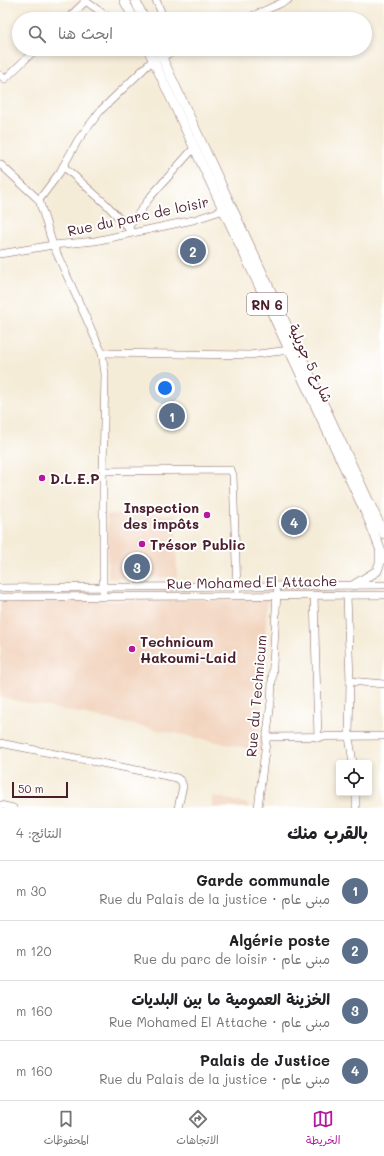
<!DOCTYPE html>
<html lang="ar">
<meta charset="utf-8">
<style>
:root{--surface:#fff;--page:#f6f6f6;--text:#202124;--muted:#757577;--line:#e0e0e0;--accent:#b5179e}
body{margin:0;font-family:Mali,"Playpen Sans Arabic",sans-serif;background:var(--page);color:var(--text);direction:rtl}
.controls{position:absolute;right:12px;bottom:12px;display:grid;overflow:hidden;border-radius:4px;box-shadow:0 2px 6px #0003}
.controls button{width:36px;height:36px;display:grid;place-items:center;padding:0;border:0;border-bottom:1px solid var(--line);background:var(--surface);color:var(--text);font:20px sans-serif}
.scale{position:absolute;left:12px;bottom:10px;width:56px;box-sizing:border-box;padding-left:4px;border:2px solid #4a1f2b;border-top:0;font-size:11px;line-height:14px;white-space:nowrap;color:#4a1f2b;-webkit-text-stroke:3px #fff;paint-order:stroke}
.you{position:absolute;left:165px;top:388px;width:14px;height:14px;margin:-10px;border:3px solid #fff;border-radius:50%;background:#1a73e8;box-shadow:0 0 0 6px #1a73e833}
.badge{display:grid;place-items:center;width:26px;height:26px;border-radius:50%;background:var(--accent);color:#fff;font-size:13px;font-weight:700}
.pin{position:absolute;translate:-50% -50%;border:2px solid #fff;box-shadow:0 1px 4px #0006}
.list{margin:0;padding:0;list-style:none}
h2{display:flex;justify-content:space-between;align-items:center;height:52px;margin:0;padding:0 16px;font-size:17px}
h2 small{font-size:13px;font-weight:400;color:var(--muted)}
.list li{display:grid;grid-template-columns:26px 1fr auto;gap:12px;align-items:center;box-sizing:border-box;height:60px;padding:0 16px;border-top:1px solid var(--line)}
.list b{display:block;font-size:15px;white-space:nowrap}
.list p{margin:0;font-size:13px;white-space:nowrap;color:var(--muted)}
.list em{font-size:13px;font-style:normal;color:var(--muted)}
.icon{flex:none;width:22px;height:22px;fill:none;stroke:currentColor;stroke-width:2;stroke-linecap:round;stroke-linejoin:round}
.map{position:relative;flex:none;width:384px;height:808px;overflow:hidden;direction:ltr}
.search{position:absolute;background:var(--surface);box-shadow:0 2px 6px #0003;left:12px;right:12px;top:12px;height:44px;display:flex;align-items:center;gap:10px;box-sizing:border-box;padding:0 14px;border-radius:22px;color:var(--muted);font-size:15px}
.sheet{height:292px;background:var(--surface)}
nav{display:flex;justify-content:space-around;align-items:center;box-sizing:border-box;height:56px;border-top:1px solid var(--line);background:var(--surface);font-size:11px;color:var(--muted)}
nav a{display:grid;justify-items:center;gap:2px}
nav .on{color:var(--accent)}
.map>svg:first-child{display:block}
.built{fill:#f2d4be}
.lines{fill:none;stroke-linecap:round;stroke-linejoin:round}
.minor-casing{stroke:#866768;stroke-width:8}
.major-casing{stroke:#866768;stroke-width:10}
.minor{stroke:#fff;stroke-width:7}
.major{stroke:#fff;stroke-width:9}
.poi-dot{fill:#b5179e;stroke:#fff;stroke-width:1.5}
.labels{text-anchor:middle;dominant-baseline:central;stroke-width:4;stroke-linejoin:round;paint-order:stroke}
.shield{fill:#fff;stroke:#80626b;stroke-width:1}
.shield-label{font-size:13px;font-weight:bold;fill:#4a1f2b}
.street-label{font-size:14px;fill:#4a1f2b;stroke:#fff}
.poi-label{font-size:14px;font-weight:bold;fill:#4a1f2b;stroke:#fff;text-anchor:start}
</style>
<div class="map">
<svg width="384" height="808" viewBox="0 0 384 808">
<rect width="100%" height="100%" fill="#fff"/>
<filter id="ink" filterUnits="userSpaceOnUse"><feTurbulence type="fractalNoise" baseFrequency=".025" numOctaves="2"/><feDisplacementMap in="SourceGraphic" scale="8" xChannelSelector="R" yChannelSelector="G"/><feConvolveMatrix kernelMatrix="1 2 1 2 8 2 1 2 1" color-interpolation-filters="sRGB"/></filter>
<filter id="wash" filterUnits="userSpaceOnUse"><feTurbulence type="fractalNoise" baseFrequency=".012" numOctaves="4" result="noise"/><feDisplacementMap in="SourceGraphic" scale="16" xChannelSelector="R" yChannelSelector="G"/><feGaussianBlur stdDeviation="0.9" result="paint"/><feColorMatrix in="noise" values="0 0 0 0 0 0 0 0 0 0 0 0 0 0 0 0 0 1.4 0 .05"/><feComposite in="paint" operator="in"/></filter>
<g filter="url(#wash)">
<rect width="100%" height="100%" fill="#f5ecd8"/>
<g class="built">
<polygon points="176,514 177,577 108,579 107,515"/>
<polygon points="267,599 260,751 0,697 0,602"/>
<polygon points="214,796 248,804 247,808 211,808"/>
</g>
</g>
<g filter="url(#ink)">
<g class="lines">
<g class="minor-casing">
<g id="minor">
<polyline points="84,0 111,19"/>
<polyline points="156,0 164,19"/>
<polyline points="67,19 86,1"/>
<polyline points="246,19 288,0"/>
<polyline points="0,75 5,79 36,49"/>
<polyline points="0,164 39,200 53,245 102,353 105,374 103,471 103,596"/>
<polyline points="63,166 107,205 131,231"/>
<polyline points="39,200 60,172 78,140 101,110 153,60 181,49"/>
<polyline points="128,228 151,196 194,148"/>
<polyline points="0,254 53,245 95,241 193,220 227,209"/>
<polyline points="102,353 249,355 290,350"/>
<polyline points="103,471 231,470 233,475 237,590"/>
<polyline points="0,588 384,585"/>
<polyline points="314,595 318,738"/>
<polyline points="347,595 350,681 349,737 353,763"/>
<polyline points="0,597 384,595"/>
<polyline points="350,681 384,684"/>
<polyline points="268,737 384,736"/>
<polyline points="0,743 177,778 181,781 183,786 178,808"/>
<polyline points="0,805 13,808"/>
<polyline points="258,808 271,701 277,592"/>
<polyline points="356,808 356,793"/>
</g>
</g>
<g class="major-casing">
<g id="major">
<polyline points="124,0 134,19"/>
<polyline points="135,0 144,19"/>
<polyline points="148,49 369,520 384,559"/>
<polyline points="158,49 384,534"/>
<polyline points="354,585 377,571 380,563 380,552"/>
</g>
</g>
<use href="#minor" class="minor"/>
<use href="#major" class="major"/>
</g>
</g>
<g class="poi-dot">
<circle cx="42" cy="478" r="4"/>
<circle cx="207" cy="515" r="4"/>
<circle cx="142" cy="544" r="4"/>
<circle cx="132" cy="649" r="4"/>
</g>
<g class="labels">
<rect class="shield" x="247" y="293" width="40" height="22" rx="3"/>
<g class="shield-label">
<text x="267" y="304">RN 6</text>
</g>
<g class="street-label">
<text transform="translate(138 216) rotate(-12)">Rue du parc de loisir</text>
<text transform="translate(311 363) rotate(65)">شارع 5 جويلية</text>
<text transform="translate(252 582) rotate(-1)">Rue Mohamed El Attache</text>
<text transform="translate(256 696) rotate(-85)">Rue du Technicum</text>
</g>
<g class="poi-label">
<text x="50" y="478">D.L.E.P</text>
<text x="199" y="507" text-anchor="end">Inspection<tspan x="199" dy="16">des impôts</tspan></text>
<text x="150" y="544">Trésor Public</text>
<text x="140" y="641">Technicum<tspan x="140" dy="16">Hakoumi-Laid</tspan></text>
</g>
</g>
</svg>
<div class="controls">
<button><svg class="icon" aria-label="locate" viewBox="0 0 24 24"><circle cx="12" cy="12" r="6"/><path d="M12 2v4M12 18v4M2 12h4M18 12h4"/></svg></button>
</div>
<div class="scale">50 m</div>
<div class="you"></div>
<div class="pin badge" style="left:172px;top:416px;background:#5c6f8a">1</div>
<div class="pin badge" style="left:193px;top:251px;background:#5c6f8a">2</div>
<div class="pin badge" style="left:137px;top:567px;background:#5c6f8a">3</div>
<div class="pin badge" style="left:294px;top:522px;background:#5c6f8a">4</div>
<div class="search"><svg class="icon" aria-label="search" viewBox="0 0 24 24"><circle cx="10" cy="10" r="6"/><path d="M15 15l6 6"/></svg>ابحث هنا</div>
</div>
<section class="sheet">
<h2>بالقرب منك<small>النتائج: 4</small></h2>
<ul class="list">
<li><span class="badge" style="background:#5c6f8a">1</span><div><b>Garde communale</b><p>مبنى عام · Rue du Palais de la justice</p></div><em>30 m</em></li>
<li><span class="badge" style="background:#5c6f8a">2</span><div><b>Algérie poste</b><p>مبنى عام · Rue du parc de loisir</p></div><em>120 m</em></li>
<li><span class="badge" style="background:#5c6f8a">3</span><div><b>الخزينة العمومية ما بين البلديات</b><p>مبنى عام · Rue Mohamed El Attache</p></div><em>160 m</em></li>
<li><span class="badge" style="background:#5c6f8a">4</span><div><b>Palais de Justice</b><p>مبنى عام · Rue du Palais de la justice</p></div><em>160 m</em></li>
</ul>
</section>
<nav>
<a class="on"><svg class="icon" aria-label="map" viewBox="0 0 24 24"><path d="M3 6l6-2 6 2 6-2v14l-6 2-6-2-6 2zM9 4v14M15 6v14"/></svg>الخريطة</a>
<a><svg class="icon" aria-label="directions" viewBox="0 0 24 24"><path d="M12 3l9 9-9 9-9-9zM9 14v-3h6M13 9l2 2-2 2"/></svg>الاتجاهات</a>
<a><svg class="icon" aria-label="saved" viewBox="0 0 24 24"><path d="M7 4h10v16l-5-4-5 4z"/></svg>المحفوظات</a>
</nav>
